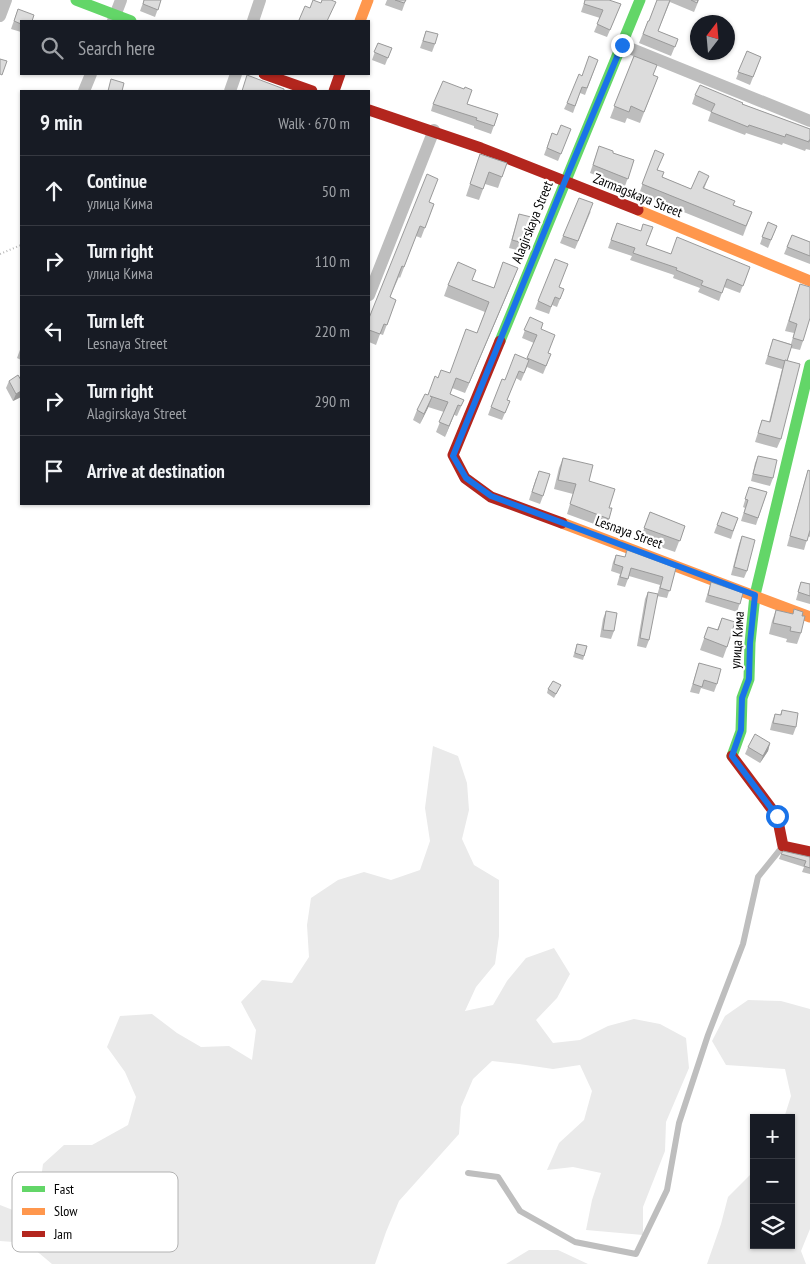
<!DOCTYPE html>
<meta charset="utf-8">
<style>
:root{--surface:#171b24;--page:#20242c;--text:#f1f3f6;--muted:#9ea1a6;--line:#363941}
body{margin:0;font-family:"PT Sans Narrow",sans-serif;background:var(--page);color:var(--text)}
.controls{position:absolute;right:15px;bottom:15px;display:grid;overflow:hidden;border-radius:0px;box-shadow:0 1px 4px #0004}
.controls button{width:45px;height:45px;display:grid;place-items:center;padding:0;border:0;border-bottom:1px solid var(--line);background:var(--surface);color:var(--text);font:25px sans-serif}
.compass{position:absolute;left:690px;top:15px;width:45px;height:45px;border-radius:50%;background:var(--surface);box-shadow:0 1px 4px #0004;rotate:16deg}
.stop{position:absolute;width:15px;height:15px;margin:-11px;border:4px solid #1a73e8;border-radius:50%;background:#fff}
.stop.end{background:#1a73e8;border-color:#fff;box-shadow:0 1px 5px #0008}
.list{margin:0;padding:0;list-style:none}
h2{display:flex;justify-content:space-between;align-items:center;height:65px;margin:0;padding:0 20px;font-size:21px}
h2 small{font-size:16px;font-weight:400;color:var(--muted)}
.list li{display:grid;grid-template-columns:32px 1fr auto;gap:15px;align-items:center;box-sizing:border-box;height:70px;padding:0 20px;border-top:1px solid var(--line)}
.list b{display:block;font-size:19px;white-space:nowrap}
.list p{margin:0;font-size:16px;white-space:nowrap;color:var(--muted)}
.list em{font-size:16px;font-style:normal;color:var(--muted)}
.icon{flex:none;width:28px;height:28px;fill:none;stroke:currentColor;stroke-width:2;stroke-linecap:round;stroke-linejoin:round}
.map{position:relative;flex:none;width:810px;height:1264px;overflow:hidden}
.search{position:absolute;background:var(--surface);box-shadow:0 1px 4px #0004;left:20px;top:20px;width:350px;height:55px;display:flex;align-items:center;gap:12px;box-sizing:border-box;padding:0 18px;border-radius:0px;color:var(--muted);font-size:19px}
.panel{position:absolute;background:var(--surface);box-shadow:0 1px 4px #0004;left:20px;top:90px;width:350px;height:415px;border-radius:0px}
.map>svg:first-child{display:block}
.green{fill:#eaeaea}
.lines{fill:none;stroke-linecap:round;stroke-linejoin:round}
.path{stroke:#b8b8b8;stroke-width:2;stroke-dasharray:1 2.5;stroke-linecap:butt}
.lane{stroke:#bebebe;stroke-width:6}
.street{stroke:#bebebe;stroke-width:12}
.fast{stroke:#63d668;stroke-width:11}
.slow{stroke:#ff974d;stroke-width:11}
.jam{stroke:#b3261e;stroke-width:11}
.wall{fill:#bdbdbd}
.shaded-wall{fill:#9a9a9a}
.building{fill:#dcdcdc;stroke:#9a9a9a}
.route{stroke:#1a73e8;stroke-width:6}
.labels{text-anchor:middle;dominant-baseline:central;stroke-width:4.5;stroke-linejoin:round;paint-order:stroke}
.street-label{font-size:14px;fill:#000;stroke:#fff}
.key{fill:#fff;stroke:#b2b2b2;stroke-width:1}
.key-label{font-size:14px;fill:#000}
</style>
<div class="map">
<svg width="810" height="1264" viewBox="0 0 810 1264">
<rect width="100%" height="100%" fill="#fff"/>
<g class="green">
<polygon points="433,746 458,756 467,783 469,810 462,839 474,865 499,880 499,936 495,964 476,987 465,1011 493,1005 507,981 526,958 554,948 570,974 557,998 536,1020 553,1043 580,1040 608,1026 634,1019 660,1024 686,1038 689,1068 666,1122 665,1151 643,1207 643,1235 586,1230 592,1200 601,1173 573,1167 547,1170 559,1143 584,1120 592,1091 580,1065 553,1069 519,1064 492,1061 473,1079 461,1107 459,1134 399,1201 386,1232 375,1264 52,1264 27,1243 0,1241 0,1205 23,1214 39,1193 43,1164 64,1145 92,1145 128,1125 136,1097 125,1072 107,1047 120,1016 152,1014 177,1033 201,1047 229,1046 252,1060 256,1030 241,1002 262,980 292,983 309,957 307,925 311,898 338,880 364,872 391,880 420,870 430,841 425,808"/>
<polygon points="748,1000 781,1001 810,1009 810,1229 801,1251 806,1264 707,1264 721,1224 728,1197 754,1171 754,1245 791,1245 791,1118 784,1118 791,1096 785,1069 726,1065 712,1041 725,1016"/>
<polygon points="529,1250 558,1250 588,1264 506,1264"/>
</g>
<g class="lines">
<polyline class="path" points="0,254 21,245"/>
<polyline class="lane" points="468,1173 498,1177 520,1211 575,1242 636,1254 667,1190 679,1123 708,1035 743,944 758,877 783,846"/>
<g class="street">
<polyline points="0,16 6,0"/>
<polyline points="113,21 121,0"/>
<polyline points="253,21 260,0"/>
<polyline points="622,45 810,121"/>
<polyline points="84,91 91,74"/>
<polyline points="230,91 236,74"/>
<polyline points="369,295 434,130"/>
</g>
<g class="fast">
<polyline points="76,0 131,21"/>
<polyline points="500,341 640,0"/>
<polyline points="732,756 741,731 742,698 749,679 750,643 755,595 810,365"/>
</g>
<g class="slow">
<polyline points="360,21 368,0"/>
<polyline points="638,210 810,281"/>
<polyline points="562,523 810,617"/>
</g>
<g class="jam">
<polyline points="264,74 312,91"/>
<polyline points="334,91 340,74"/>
<polyline points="369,110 481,148 638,210"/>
<polyline points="500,341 453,455 465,478 491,497 562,523"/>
<polyline points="732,756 777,816 783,846 810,852"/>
</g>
</g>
<g class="wall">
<polygon points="144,0 161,0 155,17 140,11"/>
<polygon points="387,0 406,0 402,11 385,5"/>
<polygon points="585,0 621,4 607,37 594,32 600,18 581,12"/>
<polygon points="657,0 699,0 694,12 670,2 658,31 678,39 671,56 639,43 648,21 649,21"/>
<polygon points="18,9 21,21 21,32 11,29"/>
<polygon points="426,31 435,44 432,52 420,48"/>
<polygon points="378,43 392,48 385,65 372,60"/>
<polygon points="747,51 761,57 750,85 736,79"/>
<polygon points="634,56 653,75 658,77 640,123 627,118 625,123 610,118"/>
<polygon points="598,60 585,95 580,93 573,113 564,109 567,103 582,76"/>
<polygon points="695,95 742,104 810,129 810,150 806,149 805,151 783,143 782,145 746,133 745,135 708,121 711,112 692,104"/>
<polygon points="433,104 467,104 498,114 491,134 474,128 474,126 431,111"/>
<polygon points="571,129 558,161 544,155 552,133 557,135"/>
<polygon points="599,146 613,153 634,160 625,186 590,173"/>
<polygon points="655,150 658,170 662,177 691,189 709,176 704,189 733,205 752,212 743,236 639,194"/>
<polygon points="480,154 507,163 498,188 485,184 479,200 466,196"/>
<polygon points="429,202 434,204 421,238 416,236 400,278 399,277 390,297 396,300 383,335 380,334 376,345 369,342 369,318"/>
<polygon points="591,211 575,249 560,243 563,236"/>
<polygon points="519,214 527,244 525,252 509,248"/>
<polygon points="768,222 777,226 768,248 760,244"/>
<polygon points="617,223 646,245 671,254 750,267 740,293 724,287 719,301 698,292 700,288 673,278 674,275 630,260 632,256 608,248"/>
<polygon points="792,235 810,242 810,264 784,254"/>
<polygon points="514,278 465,393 452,388 450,394 464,400 457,416 454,415 445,437 436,432 444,412 428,407 420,424 413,420 417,410 428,395 438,378 450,373 477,333 485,312 444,296 448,285 473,280 494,288"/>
<polygon points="800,284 803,341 800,350 791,348 787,361 781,439 777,448 755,442 762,420 769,422 782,369 765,364 773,339 791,344 794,333 785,331"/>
<polygon points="559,287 564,289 557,307 552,305 549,314 535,309 538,301"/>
<polygon points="530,317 541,329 548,353 548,362 543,374 527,367 521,381 516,378 507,400 510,401 502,420 488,415 491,407 505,380 527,359 534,343 522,338"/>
<polygon points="21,347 21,360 17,358"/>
<polygon points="21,380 21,397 13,401 6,388 9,381"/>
<polygon points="758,456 773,478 770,486 751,481 755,463"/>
<polygon points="563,458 589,481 609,508 609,519 605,528 567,514 573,494 554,489 559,468"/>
<polygon points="808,470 810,471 810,537 808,536 804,550 787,546 805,480"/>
<polygon points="536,478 543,496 540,504 529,500"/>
<polygon points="749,487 767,492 756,525 741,521 745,508 743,507"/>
<polygon points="650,512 685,526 675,552 640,540"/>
<polygon points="722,512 738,518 731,539 714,533"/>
<polygon points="742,536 747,571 744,578 731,575 739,544"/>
<polygon points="627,550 676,568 667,598 657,596 660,585 629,576 625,587 617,585 620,574 611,571 613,562 616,555 625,557"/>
<polygon points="711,582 743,593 737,612 705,602"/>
<polygon points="801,582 810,584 810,604 796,600"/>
<polygon points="648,592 649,640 646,648 637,646 645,599"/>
<polygon points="794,609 802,616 801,633 797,644 786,642 787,639 769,634 772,621 776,610 793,614"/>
<polygon points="606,611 614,631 611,639 600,637 603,619"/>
<polygon points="722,618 727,647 723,658 700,650 708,627 717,630"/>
<polygon points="577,644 587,646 583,660 573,657"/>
<polygon points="699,663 717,684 714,692 701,688 699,694 690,692"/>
<polygon points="548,689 559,689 554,698 547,693"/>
<polygon points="782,710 796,727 793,735 770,730 772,722 775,714 780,715"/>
<polygon points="770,743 768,751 760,763 745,754 748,747"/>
<polygon points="781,854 810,857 810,874 802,872 804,867 779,859"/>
</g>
<g class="shaded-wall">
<polygon points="518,268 514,278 465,393 469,383"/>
<polygon points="21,391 21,397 13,401 16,394"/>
<polygon points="432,397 428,408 420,424 424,414"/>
<polygon points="458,405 454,415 445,437 449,426"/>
<polygon points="770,743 768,751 760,763 763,756"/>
</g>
<g class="building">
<polygon points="144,0 161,0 158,10 143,4"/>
<polygon points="313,0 321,3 322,0 331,0 336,2 327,21 302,21 299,20 305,6 310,8"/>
<polygon points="395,0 406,0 404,3"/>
<polygon points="585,0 609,0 621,4 610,30 597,24 603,10 584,4"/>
<polygon points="657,0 670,0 658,31 678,39 675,47 643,34 648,21 649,21"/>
<polygon points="691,0 698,0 697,3"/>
<polygon points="18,9 34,15 32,21 21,21 21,24 14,21"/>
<polygon points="426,31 438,34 435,44 423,41"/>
<polygon points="378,43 392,48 388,58 374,52"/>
<polygon points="747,51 761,57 753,77 738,72"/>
<polygon points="589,56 598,60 587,88 582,87 575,106 567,103 579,74 582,76"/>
<polygon points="634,56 657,65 653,75 658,77 644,112 631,106 629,112 614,106"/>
<polygon points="0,59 7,61 2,75 0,74"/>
<polygon points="247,75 284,89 284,91 242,91"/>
<polygon points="111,79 124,83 122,91 108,91"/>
<polygon points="443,81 464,89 465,87 472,90 467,104 498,114 494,126 476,120 477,118 433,104"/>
<polygon points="700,85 743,103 742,104 810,129 810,140 809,140 809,142 786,134 785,137 749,125 748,127 711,112 715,104 695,95"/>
<polygon points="561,125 571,129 561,154 547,148 552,133 557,135"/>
<polygon points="599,146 613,151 613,153 634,160 628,179 593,165"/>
<polygon points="655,150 664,154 657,170 664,172 662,177 691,189 699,171 709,176 703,188 735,201 733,205 752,212 746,226 642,184"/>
<polygon points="480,154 507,163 502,177 489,172 483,189 470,184"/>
<polygon points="427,174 438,179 429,202 434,204 425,228 420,226 404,267 402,266 390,297 396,300 387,325 384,324 380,334 369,330 369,318"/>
<polygon points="579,198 593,203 578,241 563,236"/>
<polygon points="519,214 535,218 527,244 512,240"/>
<polygon points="768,222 777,226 771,240 762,237"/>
<polygon points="617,223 641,231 643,224 653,227 646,245 671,254 677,237 750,267 743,286 727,279 722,293 701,285 703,281 676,270 677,268 633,253 635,248 611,240"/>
<polygon points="792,235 810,242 810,256 787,247"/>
<polygon points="555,259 568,264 559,287 564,289 560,299 555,297 551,307 538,301"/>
<polygon points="458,262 476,270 472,280 494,288 503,262 518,268 469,383 456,378 450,394 464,400 461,406 458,405 449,426 439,422 448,402 430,396 432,397 424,414 417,410 425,394 428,395 435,376 438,378 441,370 450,373 466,329 477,333 489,302 448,285"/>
<polygon points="800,284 810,287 810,318 803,341 793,338 797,324 789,321"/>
<polygon points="530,317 543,323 541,329 555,335 548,353 551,354 546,366 527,358 537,335 524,330"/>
<polygon points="773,339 792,345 787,361 785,360 785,361 768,356"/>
<polygon points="515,354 529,360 524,373 519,371 507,400 510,401 505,413 491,407 502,379 505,380"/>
<polygon points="785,360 800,364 781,439 758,433 762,420 770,422"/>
<polygon points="18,375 21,380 21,391 16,394 9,381"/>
<polygon points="758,456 777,460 773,478 753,474"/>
<polygon points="563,458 593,465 589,481 615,489 609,508 612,508 609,519 570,504 576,484 558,480"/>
<polygon points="808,470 810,471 810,530 807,541 790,536"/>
<polygon points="539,471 550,474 543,496 532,492"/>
<polygon points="749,487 767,492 758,518 744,513 748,500 745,499"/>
<polygon points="650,512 685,526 680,541 644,528"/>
<polygon points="722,512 738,518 733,531 717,525"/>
<polygon points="742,536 755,540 747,571 734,567"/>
<polygon points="627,550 676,568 670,591 660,588 663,577 631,568 628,579 620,577 623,567 614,564 616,555 625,557"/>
<polygon points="711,582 743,593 740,604 708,595"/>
<polygon points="801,582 810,584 810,596 798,592"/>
<polygon points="648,592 658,594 649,640 640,638"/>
<polygon points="794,609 803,612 802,616 805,616 801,633 790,631 791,627 773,623 776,610 793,614"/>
<polygon points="606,611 617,613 614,631 603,630"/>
<polygon points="722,618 735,622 727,647 704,638 708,627 718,630"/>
<polygon points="577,644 587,646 584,656 575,653"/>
<polygon points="699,663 721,669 717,684 704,680 702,687 693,684"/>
<polygon points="553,681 561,685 556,694 548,689"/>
<polygon points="782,710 798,713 796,727 773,723 775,714 781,715"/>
<polygon points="755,734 770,743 763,756 748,747"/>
<polygon points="783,851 810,857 810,868 804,866 806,861 781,854"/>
</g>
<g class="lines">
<polyline class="route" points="622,45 565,181 453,456 466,478 491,496 755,595 750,643 749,679 742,698 741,730 732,756 777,816"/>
</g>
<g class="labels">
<g class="street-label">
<text transform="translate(638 195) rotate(22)">Zarmagskaya Street</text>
<text transform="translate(532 222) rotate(-68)">Alagirskaya Street</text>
<text transform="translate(629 532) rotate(20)">Lesnaya Street</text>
<text transform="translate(737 640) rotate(-86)">улица Кима</text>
</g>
</g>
<rect x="12" y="1172" width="166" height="80" rx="8" class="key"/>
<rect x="22" y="1186" width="23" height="6" fill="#63d668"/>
<rect x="22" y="1208" width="23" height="7" fill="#ff974d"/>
<rect x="22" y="1231" width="23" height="6" fill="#b3261e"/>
<g class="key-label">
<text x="54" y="1194">Fast</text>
<text x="54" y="1216">Slow</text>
<text x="54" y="1239">Jam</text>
</g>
</svg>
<div class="controls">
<button>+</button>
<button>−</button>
<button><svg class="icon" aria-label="layers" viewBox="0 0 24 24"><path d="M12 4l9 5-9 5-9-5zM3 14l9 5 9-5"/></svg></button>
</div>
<svg class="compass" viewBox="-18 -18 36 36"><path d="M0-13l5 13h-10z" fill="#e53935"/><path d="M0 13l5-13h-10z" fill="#9ea1a6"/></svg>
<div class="stop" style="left:777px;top:816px"></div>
<div class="stop end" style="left:622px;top:45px"></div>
<div class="search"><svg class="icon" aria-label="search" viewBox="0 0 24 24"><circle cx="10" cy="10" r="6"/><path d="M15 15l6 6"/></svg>Search here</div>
<section class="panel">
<h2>9 min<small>Walk · 670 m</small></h2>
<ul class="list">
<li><svg class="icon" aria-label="ahead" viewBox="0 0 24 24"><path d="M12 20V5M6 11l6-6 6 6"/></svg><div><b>Continue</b><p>улица Кима</p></div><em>50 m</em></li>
<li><svg class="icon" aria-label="right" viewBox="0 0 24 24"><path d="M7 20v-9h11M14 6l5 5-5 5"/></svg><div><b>Turn right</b><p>улица Кима</p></div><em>110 m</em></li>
<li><svg class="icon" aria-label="left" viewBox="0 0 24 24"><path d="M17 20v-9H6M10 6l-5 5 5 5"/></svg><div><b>Turn left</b><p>Lesnaya Street</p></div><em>220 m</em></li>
<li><svg class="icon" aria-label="right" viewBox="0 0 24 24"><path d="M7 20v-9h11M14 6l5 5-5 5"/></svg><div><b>Turn right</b><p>Alagirskaya Street</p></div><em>290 m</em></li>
<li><svg class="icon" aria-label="arrive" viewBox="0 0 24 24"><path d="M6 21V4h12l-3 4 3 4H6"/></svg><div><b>Arrive at destination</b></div></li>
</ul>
</section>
</div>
